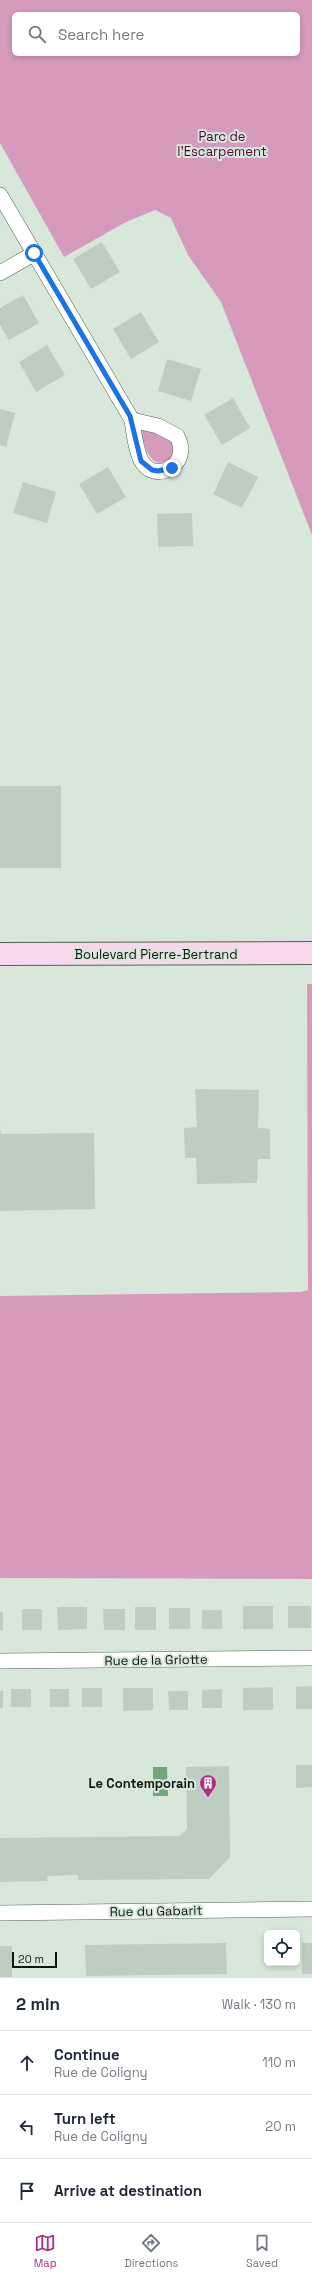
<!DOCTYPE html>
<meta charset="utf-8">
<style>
:root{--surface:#fff;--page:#f6f6f7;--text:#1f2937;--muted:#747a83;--line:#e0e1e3;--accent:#ad3183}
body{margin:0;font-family:"Space Grotesk",sans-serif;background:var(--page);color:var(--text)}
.controls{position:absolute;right:12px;bottom:12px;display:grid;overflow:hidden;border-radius:6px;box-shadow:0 2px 6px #0003}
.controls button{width:36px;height:36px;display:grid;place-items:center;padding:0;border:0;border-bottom:1px solid var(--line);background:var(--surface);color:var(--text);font:20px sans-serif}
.scale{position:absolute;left:12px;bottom:10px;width:45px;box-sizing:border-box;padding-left:4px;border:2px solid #111612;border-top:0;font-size:11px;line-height:14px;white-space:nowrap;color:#111612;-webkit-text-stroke:3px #d7e8da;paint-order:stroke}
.stop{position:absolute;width:12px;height:12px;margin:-9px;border:3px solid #1a73e8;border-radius:50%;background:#fff}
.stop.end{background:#1a73e8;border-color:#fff;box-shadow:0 1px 4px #0008}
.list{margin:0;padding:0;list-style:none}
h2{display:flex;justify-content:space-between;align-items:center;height:52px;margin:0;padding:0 16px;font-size:17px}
h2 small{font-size:13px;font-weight:400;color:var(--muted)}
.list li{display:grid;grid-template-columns:26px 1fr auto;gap:12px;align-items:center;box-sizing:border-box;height:64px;padding:0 16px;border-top:1px solid var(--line)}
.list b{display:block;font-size:15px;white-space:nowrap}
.list p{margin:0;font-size:13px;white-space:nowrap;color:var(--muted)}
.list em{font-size:13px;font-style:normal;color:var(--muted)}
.icon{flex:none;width:22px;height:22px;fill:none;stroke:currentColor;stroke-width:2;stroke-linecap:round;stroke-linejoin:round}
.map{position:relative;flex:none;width:312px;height:1978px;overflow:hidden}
.search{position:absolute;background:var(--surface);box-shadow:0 2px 6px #0003;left:12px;right:12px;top:12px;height:44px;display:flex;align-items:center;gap:10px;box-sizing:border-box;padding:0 14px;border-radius:6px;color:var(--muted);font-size:15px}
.sheet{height:244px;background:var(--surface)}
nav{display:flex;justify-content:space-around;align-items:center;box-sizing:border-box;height:56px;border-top:1px solid var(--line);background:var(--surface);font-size:11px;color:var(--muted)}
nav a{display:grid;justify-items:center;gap:2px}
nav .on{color:var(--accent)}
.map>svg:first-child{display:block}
.green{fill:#d69bbc;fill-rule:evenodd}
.water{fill:#71a67c}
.building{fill:#bdcec0}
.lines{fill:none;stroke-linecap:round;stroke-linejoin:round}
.street-casing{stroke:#526155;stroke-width:16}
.secondary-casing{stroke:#526155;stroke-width:24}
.street{stroke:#fff;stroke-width:15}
.secondary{stroke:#f8d6eb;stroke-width:22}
.route{stroke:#1a73e8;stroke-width:5}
.labels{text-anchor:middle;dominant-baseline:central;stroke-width:4;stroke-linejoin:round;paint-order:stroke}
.park-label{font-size:13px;fill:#4d0737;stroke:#d7e8da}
.street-label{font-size:13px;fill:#111612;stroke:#d7e8da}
.poi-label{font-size:13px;font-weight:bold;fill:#111612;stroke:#d7e8da;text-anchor:end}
</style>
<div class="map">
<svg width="312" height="1978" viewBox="0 0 312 1978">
<rect width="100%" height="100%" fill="#d7e8da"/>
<g class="green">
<path d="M0 0H312V535L221 302 188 255 171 218 155 210 126 222 64 257 0 143ZM14 14H298V54H14Z"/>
<path d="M142 428 169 438 173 443V456C152 476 144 446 140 430Z"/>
<polygon points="307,984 312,984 312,1579 0,1578 0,1296 300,1292 308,1290"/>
</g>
<polygon class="water" points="153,1767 167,1767 168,1796 153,1796"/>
<g class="building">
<polygon points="102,242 120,272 91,289 73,259"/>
<polygon points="23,295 39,323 9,340 0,325 0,308"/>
<polygon points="141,312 159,342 131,359 113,329"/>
<polygon points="47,345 65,375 36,392 19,362"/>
<polygon points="167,359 201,369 191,401 158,391"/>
<polygon points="233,398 250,428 222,445 204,415"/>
<polygon points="0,409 15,413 6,447 0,445"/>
<polygon points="228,462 258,477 242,508 213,494"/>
<polygon points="108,467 126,497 97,514 79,484"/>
<polygon points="23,482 56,492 47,523 13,513"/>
<polygon points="192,513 193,546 158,547 157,514"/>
<rect x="0" y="786" width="61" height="82"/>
<polygon points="195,1089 259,1090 258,1128 270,1129 270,1159 258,1159 257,1183 197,1184 196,1158 185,1158 184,1128 197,1127"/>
<polygon points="0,1127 1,1134 94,1133 95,1209 0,1211"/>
<rect x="243" y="1606" width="30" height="23"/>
<rect x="288" y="1606" width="23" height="22"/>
<polygon points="57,1607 87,1607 87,1629 58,1630"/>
<rect x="135" y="1607" width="21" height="23"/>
<rect x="169" y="1608" width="21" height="21"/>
<rect x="22" y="1609" width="20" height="21"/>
<polygon points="103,1609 125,1609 125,1630 104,1630"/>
<rect x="202" y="1610" width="20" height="19"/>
<rect x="0" y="1612" width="3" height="18"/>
<polygon points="312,1686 312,1709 296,1709 296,1687"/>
<polygon points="273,1687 273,1710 243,1710 243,1688"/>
<rect x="82" y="1688" width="20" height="19"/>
<polygon points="123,1688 153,1688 153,1710 123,1711"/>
<rect x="11" y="1689" width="20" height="18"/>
<rect x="50" y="1689" width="19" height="18"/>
<polygon points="222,1689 222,1708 202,1708 202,1690"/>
<rect x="0" y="1691" width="3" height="17"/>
<polygon points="168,1691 188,1691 188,1710 169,1710"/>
<polygon points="296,1765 312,1765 312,1787 296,1788"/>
<polygon points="229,1766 230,1857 209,1879 78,1880 78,1875 47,1876 48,1881 0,1882 0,1838 180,1836 187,1829 186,1767"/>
<polygon points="226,1943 227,1974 86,1976 85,1945"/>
<rect x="302" y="1943" width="10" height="31"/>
<rect x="0" y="1946" width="12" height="31"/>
</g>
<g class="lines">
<g class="street-casing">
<g id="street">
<polyline points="0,195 132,420"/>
<polyline points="0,273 35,253"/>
<path d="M132 420 158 426 177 436C193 466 153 485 141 460 135 448 134 433 132 420Z"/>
<polyline points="0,1661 312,1658"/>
<polyline points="0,1913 312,1909"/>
</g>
</g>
<g class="secondary-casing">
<polyline id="secondary" points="0,954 312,953"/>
</g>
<use href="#street" class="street"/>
<use href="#secondary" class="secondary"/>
</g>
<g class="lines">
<polyline class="route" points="34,253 130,416 141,461 152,470 158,471 172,468"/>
</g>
<defs>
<g id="building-pin" transform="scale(0.9)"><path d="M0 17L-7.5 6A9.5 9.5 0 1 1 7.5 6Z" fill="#ad3183" stroke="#d7e8da"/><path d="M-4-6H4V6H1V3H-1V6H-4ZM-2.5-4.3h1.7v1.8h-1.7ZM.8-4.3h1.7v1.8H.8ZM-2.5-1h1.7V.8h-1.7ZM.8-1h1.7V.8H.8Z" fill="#fff"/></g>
</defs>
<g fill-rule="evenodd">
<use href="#building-pin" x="208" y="1783"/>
</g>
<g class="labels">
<g class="park-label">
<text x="222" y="136">Parc de<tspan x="222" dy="15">l'Escarpement</tspan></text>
</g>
<g class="street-label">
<text x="156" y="954">Boulevard Pierre-Bertrand</text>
<text transform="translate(156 1660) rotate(-1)">Rue de la Griotte</text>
<text transform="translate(156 1911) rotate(-1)">Rue du Gabarit</text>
</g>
<g class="poi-label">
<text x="195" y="1783">Le Contemporain</text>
</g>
</g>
</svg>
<div class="controls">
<button><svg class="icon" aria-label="locate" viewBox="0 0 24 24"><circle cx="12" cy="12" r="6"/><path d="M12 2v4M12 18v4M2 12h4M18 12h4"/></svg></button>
</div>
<div class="scale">20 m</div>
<div class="stop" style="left:34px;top:253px"></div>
<div class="stop end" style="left:172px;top:468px"></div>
<div class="search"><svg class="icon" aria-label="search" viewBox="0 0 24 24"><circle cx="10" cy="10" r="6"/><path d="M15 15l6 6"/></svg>Search here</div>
</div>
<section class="sheet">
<h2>2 min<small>Walk · 130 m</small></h2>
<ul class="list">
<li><svg class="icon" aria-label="ahead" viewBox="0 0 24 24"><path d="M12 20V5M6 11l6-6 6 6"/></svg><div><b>Continue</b><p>Rue de Coligny</p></div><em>110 m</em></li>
<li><svg class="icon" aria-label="left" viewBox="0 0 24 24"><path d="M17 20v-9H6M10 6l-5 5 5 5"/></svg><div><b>Turn left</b><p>Rue de Coligny</p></div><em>20 m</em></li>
<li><svg class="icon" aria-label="arrive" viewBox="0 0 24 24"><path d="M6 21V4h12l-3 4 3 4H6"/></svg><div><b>Arrive at destination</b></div></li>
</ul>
</section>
<nav>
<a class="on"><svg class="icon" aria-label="map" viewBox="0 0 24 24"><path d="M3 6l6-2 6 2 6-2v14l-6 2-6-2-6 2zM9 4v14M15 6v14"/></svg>Map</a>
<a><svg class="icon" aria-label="directions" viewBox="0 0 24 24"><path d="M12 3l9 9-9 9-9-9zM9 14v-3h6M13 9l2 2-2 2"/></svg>Directions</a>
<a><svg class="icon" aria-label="saved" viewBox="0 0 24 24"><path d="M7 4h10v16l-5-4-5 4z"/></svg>Saved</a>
</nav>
